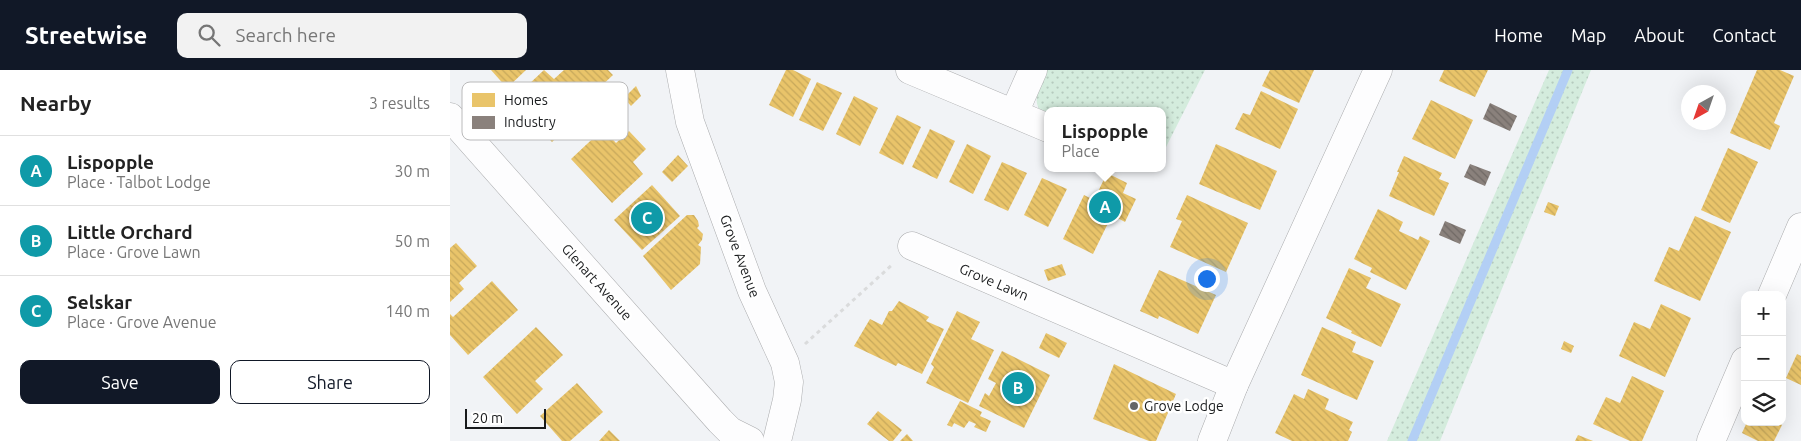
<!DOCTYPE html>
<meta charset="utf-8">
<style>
:root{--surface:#fff;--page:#f2f2f2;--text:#222;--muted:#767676;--line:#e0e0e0;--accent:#111827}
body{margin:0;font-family:Ubuntu,sans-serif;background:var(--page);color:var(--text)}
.controls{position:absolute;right:15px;bottom:15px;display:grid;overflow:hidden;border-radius:10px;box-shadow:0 5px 20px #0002}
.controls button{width:45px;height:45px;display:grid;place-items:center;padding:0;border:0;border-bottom:1px solid var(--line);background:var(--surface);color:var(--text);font:25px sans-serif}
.compass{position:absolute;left:1231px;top:15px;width:45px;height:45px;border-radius:50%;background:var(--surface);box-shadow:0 5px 20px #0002;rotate:220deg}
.scale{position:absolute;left:15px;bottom:12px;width:81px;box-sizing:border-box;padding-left:5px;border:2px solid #181a1c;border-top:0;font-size:14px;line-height:18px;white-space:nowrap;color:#181a1c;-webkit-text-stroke:4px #fff;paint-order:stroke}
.you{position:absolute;left:756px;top:208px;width:18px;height:18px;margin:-12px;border:4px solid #fff;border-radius:50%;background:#1a73e8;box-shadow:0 0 0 8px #1a73e833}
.badge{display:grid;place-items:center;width:32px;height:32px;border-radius:50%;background:var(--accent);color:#fff;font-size:16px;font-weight:700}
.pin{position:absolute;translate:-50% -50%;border:2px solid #fff;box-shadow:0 1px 5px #0006}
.popup{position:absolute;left:594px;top:37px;width:122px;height:65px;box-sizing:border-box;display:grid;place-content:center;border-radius:10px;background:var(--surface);filter:drop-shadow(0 1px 4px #0005);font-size:16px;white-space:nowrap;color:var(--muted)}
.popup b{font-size:19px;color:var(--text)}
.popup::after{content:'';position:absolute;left:50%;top:100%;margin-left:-10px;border:10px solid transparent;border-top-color:var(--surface)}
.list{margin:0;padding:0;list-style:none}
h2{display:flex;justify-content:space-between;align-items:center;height:65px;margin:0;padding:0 20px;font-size:21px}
h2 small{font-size:16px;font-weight:400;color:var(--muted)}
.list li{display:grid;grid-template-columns:32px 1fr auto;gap:15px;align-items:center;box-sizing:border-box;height:70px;padding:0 20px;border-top:1px solid var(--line)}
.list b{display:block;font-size:19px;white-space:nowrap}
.list p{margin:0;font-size:16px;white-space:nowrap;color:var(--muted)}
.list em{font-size:16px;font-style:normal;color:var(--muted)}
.actions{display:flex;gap:10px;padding:15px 20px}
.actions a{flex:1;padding:11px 0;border:1px solid var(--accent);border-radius:10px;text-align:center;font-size:18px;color:var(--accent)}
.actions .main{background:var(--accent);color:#fff}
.icon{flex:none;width:28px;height:28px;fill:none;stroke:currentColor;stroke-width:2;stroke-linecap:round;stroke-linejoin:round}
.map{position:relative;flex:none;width:1351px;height:371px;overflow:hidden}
header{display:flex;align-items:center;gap:30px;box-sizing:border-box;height:70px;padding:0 25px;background:var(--accent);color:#fff}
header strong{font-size:24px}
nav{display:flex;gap:28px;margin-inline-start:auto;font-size:18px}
.search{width:350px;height:45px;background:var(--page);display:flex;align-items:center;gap:12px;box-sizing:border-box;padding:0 18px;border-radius:10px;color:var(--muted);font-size:19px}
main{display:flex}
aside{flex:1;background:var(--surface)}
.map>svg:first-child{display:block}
.grass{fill:url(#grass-dots)}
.homes{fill:url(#homes-back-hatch)}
.industry{fill:url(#industry-back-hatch)}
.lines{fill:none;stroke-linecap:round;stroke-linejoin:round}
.stream{stroke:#b3cff5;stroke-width:9}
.minor-casing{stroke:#abacae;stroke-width:29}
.path{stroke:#dadbdc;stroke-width:3;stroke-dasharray:4 4;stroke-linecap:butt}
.minor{stroke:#fdfdfe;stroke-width:28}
.poi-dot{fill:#646668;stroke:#fff;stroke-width:2}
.labels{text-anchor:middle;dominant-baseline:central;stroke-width:5;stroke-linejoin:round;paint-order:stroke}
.street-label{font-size:14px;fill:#181a1c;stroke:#fff}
.poi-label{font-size:14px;fill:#181a1c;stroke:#fff;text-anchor:start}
.key{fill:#fff;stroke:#bababb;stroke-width:1}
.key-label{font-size:14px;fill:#181a1c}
</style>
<header>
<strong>Streetwise</strong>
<div class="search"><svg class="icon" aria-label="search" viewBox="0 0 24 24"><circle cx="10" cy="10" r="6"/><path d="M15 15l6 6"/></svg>Search here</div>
<nav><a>Home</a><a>Map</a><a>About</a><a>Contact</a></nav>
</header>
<main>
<aside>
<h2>Nearby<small>3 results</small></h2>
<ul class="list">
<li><span class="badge" style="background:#0f9aa8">A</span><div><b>Lispopple</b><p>Place · Talbot Lodge</p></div><em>30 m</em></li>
<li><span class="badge" style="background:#0f9aa8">B</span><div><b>Little Orchard</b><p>Place · Grove Lawn</p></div><em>50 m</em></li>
<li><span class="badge" style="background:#0f9aa8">C</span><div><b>Selskar</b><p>Place · Grove Avenue</p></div><em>140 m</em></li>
</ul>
<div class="actions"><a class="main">Save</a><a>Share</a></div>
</aside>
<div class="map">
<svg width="1351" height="371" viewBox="0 0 1351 371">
<defs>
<pattern id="grass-dots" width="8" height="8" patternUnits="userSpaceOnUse" patternTransform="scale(1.25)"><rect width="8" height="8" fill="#d4ecdd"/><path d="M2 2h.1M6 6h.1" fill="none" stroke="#b5cabd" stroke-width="1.8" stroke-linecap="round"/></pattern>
<pattern id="homes-back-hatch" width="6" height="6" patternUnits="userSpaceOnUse" patternTransform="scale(1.25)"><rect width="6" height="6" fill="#e9c46a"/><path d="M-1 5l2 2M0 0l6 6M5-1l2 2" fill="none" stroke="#c7a85b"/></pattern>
<pattern id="industry-back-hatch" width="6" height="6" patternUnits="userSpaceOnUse" patternTransform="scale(1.25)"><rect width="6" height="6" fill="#8a817c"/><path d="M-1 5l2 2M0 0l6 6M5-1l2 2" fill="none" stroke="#706965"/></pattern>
</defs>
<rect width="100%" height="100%" fill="#f1f3f6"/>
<g class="grass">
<path d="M595 0H755L716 77 713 76 712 41H598L597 45C578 37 590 14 595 0Z"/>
<polygon points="1099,0 1141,0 990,371 937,371"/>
</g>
<g class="homes">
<polygon points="41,0 76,0 57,18"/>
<polygon points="94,0 104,9 114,0 158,0 163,5 126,40 131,45 102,72 62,30"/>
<polygon points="336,0 343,0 361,9 343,47 319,35"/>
<polygon points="820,0 864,0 849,33 812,16"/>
<polygon points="994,0 1038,0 1025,27 989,11"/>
<polygon points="1307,0 1330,0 1344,6 1324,53 1330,56 1320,80 1280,63"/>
<polygon points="367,12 392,23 373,61 349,50"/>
<polygon points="186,16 191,26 181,36 174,28"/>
<polygon points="811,21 848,39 830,79 785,59 793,43 800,45"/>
<polygon points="404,26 428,38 410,76 386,64"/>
<polygon points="981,30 1023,50 1005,89 962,69"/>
<polygon points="447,45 471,57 453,95 429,83"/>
<polygon points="153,59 166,73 179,61 196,79 183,92 193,104 162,133 121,89"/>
<polygon points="480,59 505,71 487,109 462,97"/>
<polygon points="517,74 541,86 523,124 499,112"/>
<polygon points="766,74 827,101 810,140 749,114"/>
<polygon points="1278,78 1308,92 1280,153 1251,140"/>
<polygon points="228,85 238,96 222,112 212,102"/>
<polygon points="954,86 992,103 989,109 999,113 984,146 939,126 949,102 947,102"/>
<polygon points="552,92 577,103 558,141 534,130"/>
<polygon points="657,103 677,113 673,123 686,129 675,152 662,145 643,184 613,169 634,125 644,130"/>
<polygon points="592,108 617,119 598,157 574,145"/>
<polygon points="202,115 230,146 192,180 164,150"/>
<polygon points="737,125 798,153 776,202 720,177 732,151 726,149"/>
<polygon points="1098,132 1109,136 1105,146 1094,142"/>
<polygon points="928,139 953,152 949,161 968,170 970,166 980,171 956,220 920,202 922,198 904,189"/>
<polygon points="237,145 244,145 248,151 249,156 247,158 253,164 252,170 248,175 251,177 250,194 221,220 193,186"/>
<polygon points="1245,146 1281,162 1250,231 1204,211 1219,177 1229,181"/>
<polygon points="6,173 27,196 9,213 14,219 0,232 0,178"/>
<polygon points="612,194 616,205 598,211 594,200"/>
<polygon points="899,198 921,208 916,218 951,234 931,277 901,263 902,261 876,248"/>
<polygon points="709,200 766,225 748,264 709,246 708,249 690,241"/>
<polygon points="42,211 68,240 18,285 0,265 0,244 3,247"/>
<polygon points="449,231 479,247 476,251 494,259 472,304 448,293 446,296 404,276 420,249 432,255 439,241 442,241"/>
<polygon points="1211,234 1241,248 1215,307 1169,286 1184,252 1200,259"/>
<polygon points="507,241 530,252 521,269 544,280 518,333 476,313 484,297 481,294"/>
<polygon points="86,257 113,285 85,311 93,319 67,344 33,307"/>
<polygon points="872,257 906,272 902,282 924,291 907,330 851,305"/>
<polygon points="596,263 617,273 609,288 589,278"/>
<polygon points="1114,271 1124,276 1121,283 1111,279"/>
<polygon points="552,281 600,305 574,358 529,336 535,323 539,326 546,313 538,309"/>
<polygon points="1347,284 1351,286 1351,315 1336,308"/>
<polygon points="664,294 726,324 706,371 699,371 643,349"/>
<polygon points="1182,306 1214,321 1192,371 1180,371 1143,354 1156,327 1170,333"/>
<polygon points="127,313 153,342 120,371 112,371 90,346"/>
<polygon points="858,319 879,329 875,339 903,352 899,360 902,362 898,371 842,371 825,363 844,324 854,329"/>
<polygon points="510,331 532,342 530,346 541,351 536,362 524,357 526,354 519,351 514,358 504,353 502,357 497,355"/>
<polygon points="428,341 452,360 443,371 439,371 417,354"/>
<polygon points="1297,352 1327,352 1332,355 1324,371 1308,371 1292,363"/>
<polygon points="159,360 170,371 149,371"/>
<polygon points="457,364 463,371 450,371"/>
<polygon points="1128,365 1143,371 1125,371"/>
</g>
<g class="industry">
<polygon points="1040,33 1067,46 1060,61 1033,49"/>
<polygon points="1020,94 1041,102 1035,116 1014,107"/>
<polygon points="995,151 1016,160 1010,174 989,165"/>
</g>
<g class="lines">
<polyline class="stream" points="962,371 1118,0"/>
<g class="minor-casing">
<g id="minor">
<polyline points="230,0 240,52 302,221 335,293 339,312 337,330 327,371"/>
<polyline points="460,0 598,58"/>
<polyline points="564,43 583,0"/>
<polyline points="0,47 270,351 280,361 300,371"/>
<polyline points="462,176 784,315"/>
<polyline points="1322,225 1351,157"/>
<polyline points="762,371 784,315 928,0"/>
<polyline points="1261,371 1295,291"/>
</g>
</g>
<polyline class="path" points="355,274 443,194"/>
<use href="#minor" class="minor"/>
</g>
<circle class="poi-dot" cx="684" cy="336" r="5"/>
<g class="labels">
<g class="street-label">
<text transform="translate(290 186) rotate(69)">Grove Avenue</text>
<text transform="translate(147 212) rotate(48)">Glenart Avenue</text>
<text transform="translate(544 212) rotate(23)">Grove Lawn</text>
</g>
<g class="poi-label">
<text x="694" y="336">Grove Lodge</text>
</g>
</g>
<rect x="12" y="12" width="166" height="58" rx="8" class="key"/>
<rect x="22" y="23" width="23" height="14" fill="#e9c46a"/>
<rect x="22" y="46" width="23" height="13" fill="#8a817c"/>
<g class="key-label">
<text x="54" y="35">Homes</text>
<text x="54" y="57">Industry</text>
</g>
</svg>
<div class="controls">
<button>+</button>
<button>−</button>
<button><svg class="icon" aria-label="layers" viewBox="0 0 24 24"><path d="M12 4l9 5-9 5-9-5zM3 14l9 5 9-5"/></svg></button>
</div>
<svg class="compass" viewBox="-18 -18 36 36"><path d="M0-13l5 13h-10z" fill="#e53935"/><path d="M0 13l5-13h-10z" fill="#767676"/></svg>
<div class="scale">20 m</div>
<div class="you"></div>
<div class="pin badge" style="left:655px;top:137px;background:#0f9aa8">A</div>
<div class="popup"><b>Lispopple</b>Place</div>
<div class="pin badge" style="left:568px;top:318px;background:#0f9aa8">B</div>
<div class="pin badge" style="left:197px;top:148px;background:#0f9aa8">C</div>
</div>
</main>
